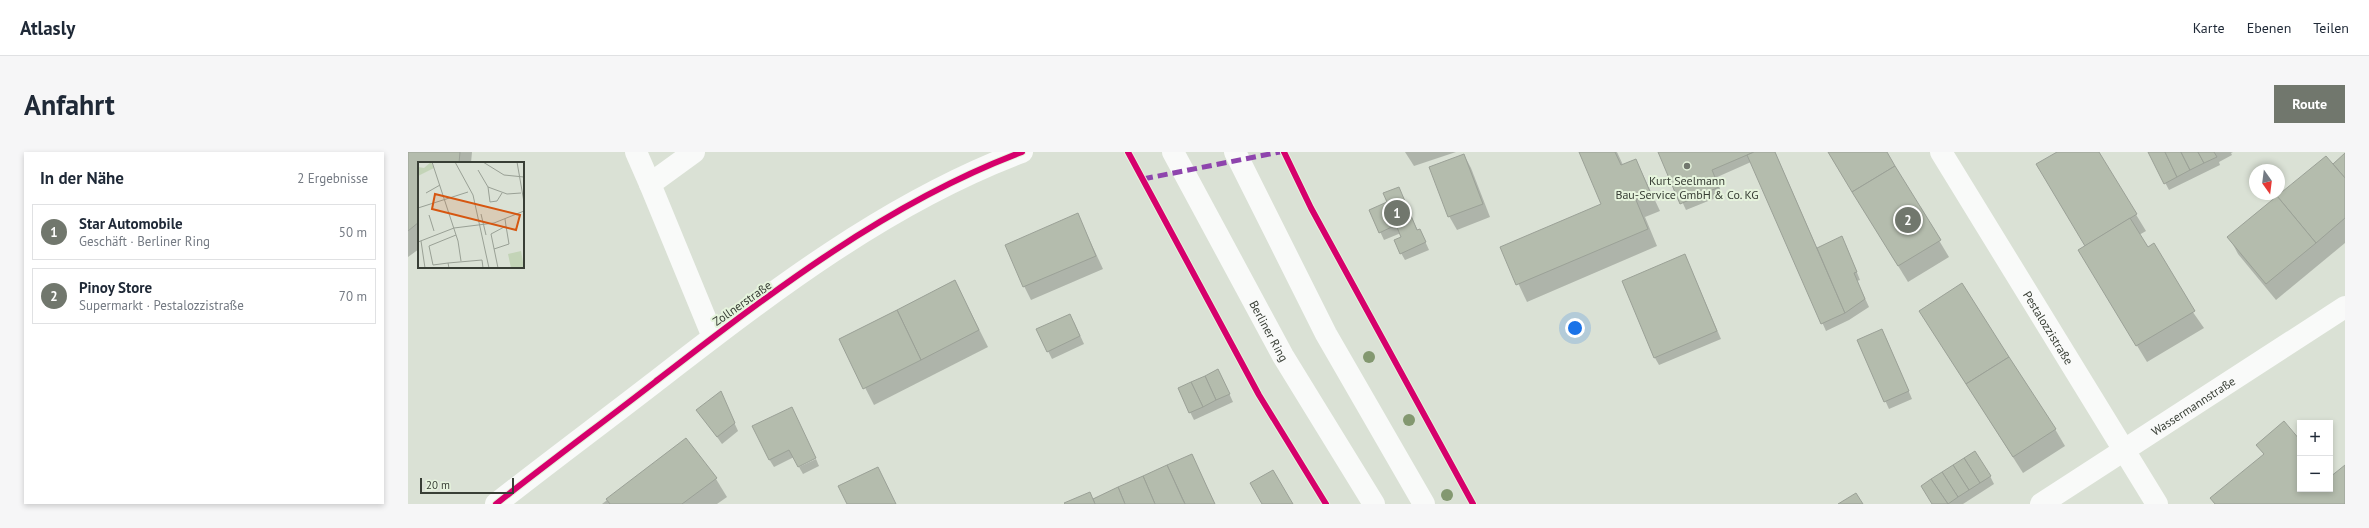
<!DOCTYPE html>
<html lang="de">
<meta charset="utf-8">
<style>
:root{--surface:#fff;--page:#f6f6f7;--text:#1f2937;--muted:#747a83;--line:#e0e1e3;--accent:#71776d}
body{margin:0;font-family:"PT Sans",sans-serif;background:var(--page);color:var(--text)}
.controls{position:absolute;right:12px;bottom:12px;display:grid;overflow:hidden;border-radius:0px;box-shadow:0 2px 6px #0003}
.controls button{width:36px;height:36px;display:grid;place-items:center;padding:0;border:0;border-bottom:1px solid var(--line);background:var(--surface);color:var(--text);font:20px sans-serif}
.compass{position:absolute;left:1841px;top:12px;width:36px;height:36px;border-radius:50%;background:var(--surface);box-shadow:0 2px 6px #0003;rotate:166deg}
.scale{position:absolute;left:12px;bottom:10px;width:94px;box-sizing:border-box;padding-left:4px;border:2px solid #383e35;border-top:0;font-size:11px;line-height:14px;white-space:nowrap;color:#383e35;-webkit-text-stroke:3px #e6f4dd;paint-order:stroke}
.you{position:absolute;left:1167px;top:176px;width:14px;height:14px;margin:-10px;border:3px solid #fff;border-radius:50%;background:#1a73e8;box-shadow:0 0 0 6px #1a73e833}
.badge{display:grid;place-items:center;width:26px;height:26px;border-radius:50%;background:var(--accent);color:#fff;font-size:13px;font-weight:700}
.pin{position:absolute;translate:-50% -50%;border:2px solid #fff;box-shadow:0 1px 4px #0006}
.list{margin:0;padding:0;list-style:none}
h2{display:flex;justify-content:space-between;align-items:center;height:52px;margin:0;padding:0 16px;font-size:17px}
h2 small{font-size:13px;font-weight:400;color:var(--muted)}
.list li{display:grid;grid-template-columns:26px 1fr auto;gap:12px;align-items:center;box-sizing:border-box;height:56px;margin:0 8px 8px;padding:0 8px;border:1px solid var(--line);border-radius:0px}
.list b{display:block;font-size:15px;white-space:nowrap}
.list p{margin:0;font-size:13px;white-space:nowrap;color:var(--muted)}
.list em{font-size:13px;font-style:normal;color:var(--muted)}
.map{position:relative;flex:none;width:1937px;height:352px;overflow:hidden;border-radius:0px}
header{display:flex;align-items:center;gap:24px;box-sizing:border-box;height:56px;padding:0 20px;background:var(--surface);border-bottom:1px solid var(--line)}
header strong{font-size:19px}
nav{display:flex;gap:22px;margin-inline-start:auto;font-size:14px}
.intro{display:flex;align-items:center;justify-content:space-between;box-sizing:border-box;height:96px;padding:0 24px}
h1{margin:0;font-size:28px}
.button{padding:10px 18px;border-radius:0px;background:var(--accent);color:#fff;font-size:14px;font-weight:700}
main{display:flex;gap:24px;padding:0 24px}
aside{flex:1;background:var(--surface);border-radius:0px;box-shadow:0 2px 6px #0003}
.map>svg:first-child{display:block}
.shadow{fill:#0003}
.building{fill:#b4bcad;stroke:#9ba197}
.lines{fill:none;stroke-linecap:round;stroke-linejoin:round}
.minor{stroke:#f9faf9;stroke-width:22}
.major{stroke:#f9faf9;stroke-width:22}
.quiet{stroke:#8e44ad;stroke-width:5;stroke-dasharray:10 5;stroke-linecap:butt}
.cycleway-casing{stroke:#e6f4dd;stroke-width:8}
.cycleway{stroke:#d6006c;stroke-width:6}
.tree{fill:#839870}
.poi-dot{fill:#71776d;stroke:#e6f4dd;stroke-width:1.5}
.labels{text-anchor:middle;dominant-baseline:central;stroke-width:4;stroke-linejoin:round;paint-order:stroke}
.poi-label{font-size:12px;fill:#383e35;stroke:#e6f4dd}
.street-label{font-size:12px;fill:#383e35;stroke:#e6f4dd}
.inset-road{fill:none;stroke:#99a095;stroke-width:1}
.view{fill:#d65610;fill-opacity:0.15;stroke:#d65610;stroke-width:2}
.inset-edge{fill:none;stroke:#383e35;stroke-width:2}
</style>
<header>
<strong>Atlasly</strong>
<nav><a>Karte</a><a>Ebenen</a><a>Teilen</a></nav>
</header>
<div class="intro"><h1>Anfahrt</h1><a class="button">Route</a></div>
<main>
<aside>
<h2>In der Nähe<small>2 Ergebnisse</small></h2>
<ul class="list">
<li><span class="badge">1</span><div><b>Star Automobile</b><p>Geschäft · Berliner Ring</p></div><em>50 m</em></li>
<li><span class="badge">2</span><div><b>Pinoy Store</b><p>Supermarkt · Pestalozzistraße</p></div><em>70 m</em></li>
</ul>
</aside>
<div class="map">
<svg width="1937" height="352" viewBox="0 0 1937 352">
<rect width="100%" height="100%" fill="#dae1d5"/>
<g class="shadow">
<polygon points="0,0 64,0 63,11 11,11 11,97 0,105"/>
<polygon points="997,0 1048,0 1006,14"/>
<polygon points="1172,0 1209,0 1215,13 1228,8 1252,59 1237,65 1249,94 1119,150 1093,95 1194,53"/>
<polygon points="1251,0 1367,0 1409,96 1438,93 1452,128 1449,129 1461,155 1441,168 1418,179 1343,10 1307,26 1315,43 1278,58"/>
<polygon points="1420,0 1478,0 1541,105 1500,130"/>
<polygon points="1651,0 1690,0 1738,79 1731,83 1796,176 1739,210 1681,115 1678,94"/>
<polygon points="1741,0 1825,0 1823,1 1824,3 1811,10 1812,13 1761,38"/>
<polygon points="1056,3 1063,16 1082,65 1049,78 1041,64"/>
<polygon points="1937,3 1937,91 1868,148 1830,102 1821,85"/>
<polygon points="990,36 1010,79 1012,78 1021,98 997,108 993,101 995,85 993,81 976,88 962,58 980,51"/>
<polygon points="670,63 695,117 623,148 616,134"/>
<polygon points="1277,103 1313,187 1251,213 1247,206"/>
<polygon points="547,129 580,195 466,253 432,187"/>
<polygon points="1512,159 1647,277 1657,294 1615,321"/>
<polygon points="666,170 676,192 644,207 640,199"/>
<polygon points="1478,186 1504,247 1481,257 1450,189"/>
<polygon points="814,226 825,250 786,268 782,260"/>
<polygon points="313,241 330,279 314,292 290,258"/>
<polygon points="383,256 386,305 366,315 361,307"/>
<polygon points="278,288 308,327 319,345 309,352 194,352"/>
<polygon points="784,303 807,352 657,352 685,347"/>
<polygon points="408,307 411,314 395,322 391,315"/>
<polygon points="1582,324 1586,332 1555,352 1525,352"/>
</g>
<g class="building">
<polygon points="0,0 52,0 51,11 11,11 11,70 0,79"/>
<polygon points="1171,0 1207,0 1213,13 1228,7 1243,42 1228,48 1240,77 1108,133 1092,95 1193,52"/>
<polygon points="1250,0 1346,0 1304,18 1311,35 1272,52"/>
<polygon points="1346,0 1367,0 1437,161 1413,172 1339,3"/>
<polygon points="1420,0 1479,0 1487,14 1444,40"/>
<polygon points="1649,0 1691,0 1729,62 1677,94 1628,12"/>
<polygon points="1740,0 1757,0 1769,25 1756,32"/>
<polygon points="1757,0 1773,0 1782,18 1769,25"/>
<polygon points="1773,0 1790,0 1796,11 1782,18"/>
<polygon points="1790,0 1806,0 1809,5 1796,11"/>
<polygon points="1937,1 1937,26 1925,12"/>
<polygon points="1056,2 1075,52 1040,65 1021,15"/>
<polygon points="1918,4 1937,26 1937,66 1908,91 1869,44"/>
<polygon points="1487,14 1533,88 1490,114 1444,40"/>
<polygon points="991,35 1009,78 1012,77 1018,90 992,102 986,88 993,85 988,73 971,81 961,58 979,50 975,41"/>
<polygon points="1869,44 1908,91 1858,132 1819,85"/>
<polygon points="670,61 688,104 615,135 597,93"/>
<polygon points="1722,66 1740,95 1746,91 1787,159 1728,194 1670,98"/>
<polygon points="1434,84 1449,120 1446,121 1457,147 1437,161 1409,96"/>
<polygon points="1277,102 1309,179 1246,206 1214,129"/>
<polygon points="547,128 571,178 513,208 489,158"/>
<polygon points="1554,131 1601,205 1558,232 1511,159"/>
<polygon points="489,158 513,208 455,237 431,187"/>
<polygon points="662,162 672,184 639,200 628,177"/>
<polygon points="1474,177 1501,239 1476,250 1449,188"/>
<polygon points="1601,205 1648,277 1605,305 1558,232"/>
<polygon points="810,217 822,242 808,248 797,224"/>
<polygon points="797,224 808,248 795,255 783,230"/>
<polygon points="783,230 795,255 781,261 770,236"/>
<polygon points="313,239 327,271 309,285 288,258"/>
<polygon points="384,255 408,306 390,315 381,298 361,308 344,274"/>
<polygon points="1876,269 1892,288 1892,337 1922,337 1922,325 1937,313 1937,352 1807,352 1802,346 1856,302 1848,293"/>
<polygon points="278,286 309,326 274,352 202,352 198,347"/>
<polygon points="1567,299 1583,324 1572,331 1556,306"/>
<polygon points="784,302 799,335 807,352 777,352 759,313"/>
<polygon points="1556,306 1572,331 1561,338 1545,313"/>
<polygon points="759,313 774,346 777,352 747,352 735,324"/>
<polygon points="1545,313 1561,338 1550,345 1534,320"/>
<polygon points="470,315 488,352 439,352 430,334"/>
<polygon points="865,318 885,352 854,352 842,331"/>
<polygon points="1534,320 1550,345 1540,352 1523,327"/>
<polygon points="735,324 747,352 717,352 710,335"/>
<polygon points="1523,327 1540,352 1524,352 1513,334"/>
<polygon points="710,335 717,352 687,352 685,347"/>
<polygon points="682,340 687,352 657,352 656,351"/>
<polygon points="1448,341 1455,352 1430,352"/>
</g>
<g class="lines">
<g class="minor">
<polyline points="228,0 242,32"/>
<polyline points="286,0 242,32 305,185"/>
<path id="s1" d="M1533 0 1749 352"/>
<path d="M88 352C140 311 194 271 247 230 361 142 478 51 614 0"/>
<path id="s2" d="M1633 352 1937 155"/>
</g>
<g class="major">
<path id="s3" d="M765 0 875 204 966 352"/>
<polyline points="827,0 918,182 1016,352"/>
</g>
<polyline class="quiet" points="735,27 872,0"/>
<g class="cycleway-casing">
<g id="cycleway">
<polyline points="720,0 851,243 918,352"/>
<polyline points="876,0 903,56 1065,352"/>
<path d="M88 352C140 311 194 271 247 230 361 142 478 51 614 0"/>
</g>
</g>
<use href="#cycleway" class="cycleway"/>
</g>
<g class="tree">
<circle cx="961" cy="205" r="6"/>
<circle cx="1001" cy="268" r="6"/>
<circle cx="1039" cy="343" r="6"/>
</g>
<circle class="poi-dot" cx="1279" cy="14" r="4"/>
<g class="labels">
<g class="poi-label">
<text x="1279" y="28">Kurt Seelmann<tspan x="1279" dy="14">Bau-Service GmbH &amp; Co. KG</tspan></text>
</g>
<g class="street-label">
<text transform="translate(334 151) rotate(-35)">Zollnerstraße</text>
<text stroke="none"><textPath href="#s1" startOffset="206">Pestalozzistraße</textPath></text>
<text stroke="none"><textPath href="#s3" startOffset="203">Berliner Ring</textPath></text>
<text stroke="none"><textPath href="#s2" startOffset="181">Wassermannstraße</textPath></text>
</g>
</g>
<g transform="translate(10 10)">
<rect width="106" height="106" fill="#dae1d5"/>
<path d="M13 0 16 6 0 14V5L6 6ZM103 89 106 106H93L90 92Z" fill="#c3d4b7"/>
<path class="inset-road" d="M14 0 40 79 43 99M37 0 55 33 71 106M65 0 86 13 106 15M99 0 106 40M60 8 70 25 89 32 103 31M70 25 72 40 79 39 84 31M8 31 22 23M0 46 50 30M63 52 68 73M11 53 16 69M3 79 7 106M0 80 36 66 76 61 106 49M76 87 91 82 88 64M30 101 15 103 11 84 38 73M31 106 30 101 64 98 65 106M80 106 73 72 88 64 87 57"/>
<path class="view" d="M17 32 102 53 98 68 14 47Z"/>
<rect width="106" height="106" class="inset-edge"/>
</g>
</svg>
<div class="controls">
<button>+</button>
<button>−</button>
</div>
<svg class="compass" viewBox="-18 -18 36 36"><path d="M0-13l5 13h-10z" fill="#e53935"/><path d="M0 13l5-13h-10z" fill="#747a83"/></svg>
<div class="scale">20 m</div>
<div class="you"></div>
<div class="pin badge" style="left:989px;top:61px">1</div>
<div class="pin badge" style="left:1500px;top:68px">2</div>
</div>
</main>
